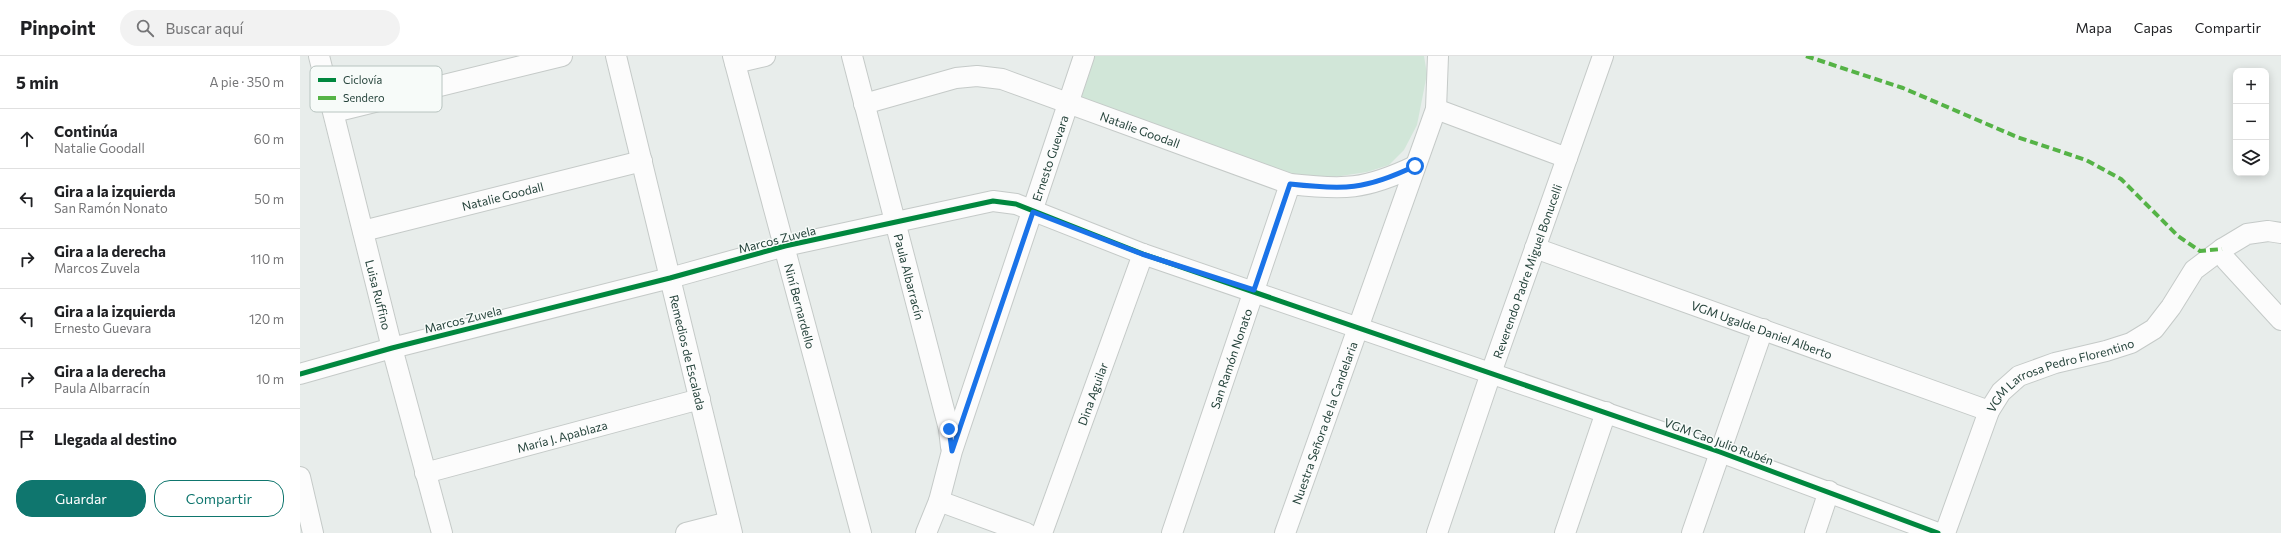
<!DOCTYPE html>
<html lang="es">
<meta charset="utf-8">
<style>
:root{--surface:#fff;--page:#f2f2f2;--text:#202124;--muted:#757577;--line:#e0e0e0;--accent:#0f766e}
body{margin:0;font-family:Commissioner,sans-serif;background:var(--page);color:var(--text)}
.controls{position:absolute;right:12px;top:12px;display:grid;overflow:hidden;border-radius:8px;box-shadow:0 2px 10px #0003}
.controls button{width:36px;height:36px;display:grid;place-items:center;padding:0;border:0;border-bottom:1px solid var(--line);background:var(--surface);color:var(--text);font:20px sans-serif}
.stop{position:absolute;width:12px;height:12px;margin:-9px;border:3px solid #1a73e8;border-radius:50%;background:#fff}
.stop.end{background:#1a73e8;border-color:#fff;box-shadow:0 1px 4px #0008}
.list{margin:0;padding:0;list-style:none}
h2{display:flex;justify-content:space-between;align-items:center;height:52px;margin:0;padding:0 16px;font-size:17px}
h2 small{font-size:13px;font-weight:400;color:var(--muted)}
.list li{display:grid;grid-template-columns:26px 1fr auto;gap:12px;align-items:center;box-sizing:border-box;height:60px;padding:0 16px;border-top:1px solid var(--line)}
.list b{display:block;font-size:15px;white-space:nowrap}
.list p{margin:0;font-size:13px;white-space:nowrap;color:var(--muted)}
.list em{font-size:13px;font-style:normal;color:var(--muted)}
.actions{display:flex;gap:8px;padding:12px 16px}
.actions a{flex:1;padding:9px 0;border:1px solid var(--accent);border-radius:16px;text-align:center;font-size:14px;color:var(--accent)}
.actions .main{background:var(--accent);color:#fff}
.icon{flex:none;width:22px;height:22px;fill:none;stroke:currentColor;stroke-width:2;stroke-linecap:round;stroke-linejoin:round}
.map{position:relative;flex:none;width:1981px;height:477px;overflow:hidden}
header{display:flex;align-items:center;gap:24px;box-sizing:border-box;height:56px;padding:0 20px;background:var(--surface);border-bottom:1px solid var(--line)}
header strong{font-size:19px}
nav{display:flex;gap:22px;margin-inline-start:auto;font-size:14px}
.search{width:280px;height:36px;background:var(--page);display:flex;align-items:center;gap:10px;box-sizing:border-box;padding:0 14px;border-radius:22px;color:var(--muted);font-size:15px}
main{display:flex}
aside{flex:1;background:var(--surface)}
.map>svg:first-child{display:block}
.green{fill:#d1e6d8}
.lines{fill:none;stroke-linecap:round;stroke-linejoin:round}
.minor-casing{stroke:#c5cac8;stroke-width:22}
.minor{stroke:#fcfcfc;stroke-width:20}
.quiet{stroke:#55b346;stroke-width:4;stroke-dasharray:8 4;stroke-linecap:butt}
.cycleway-casing{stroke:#f7fbf9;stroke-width:8}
.cycleway{stroke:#00873e;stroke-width:5}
.route{stroke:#1a73e8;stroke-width:5}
.labels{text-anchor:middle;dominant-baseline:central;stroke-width:3;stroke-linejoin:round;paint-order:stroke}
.street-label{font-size:12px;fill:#24423a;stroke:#f7fbf9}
.key{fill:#f7fbf9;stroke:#b8c4c0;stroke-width:1}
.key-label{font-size:11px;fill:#24423a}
</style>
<header>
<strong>Pinpoint</strong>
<div class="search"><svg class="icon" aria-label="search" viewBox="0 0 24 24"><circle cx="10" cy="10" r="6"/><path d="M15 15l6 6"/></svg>Buscar aquí</div>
<nav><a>Mapa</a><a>Capas</a><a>Compartir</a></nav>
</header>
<main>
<aside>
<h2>5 min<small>A pie · 350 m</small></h2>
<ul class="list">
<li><svg class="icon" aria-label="ahead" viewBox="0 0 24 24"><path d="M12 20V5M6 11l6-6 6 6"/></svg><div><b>Continúa</b><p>Natalie Goodall</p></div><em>60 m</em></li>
<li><svg class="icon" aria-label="left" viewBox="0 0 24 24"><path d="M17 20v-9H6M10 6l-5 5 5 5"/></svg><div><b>Gira a la izquierda</b><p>San Ramón Nonato</p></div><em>50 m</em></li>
<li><svg class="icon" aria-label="right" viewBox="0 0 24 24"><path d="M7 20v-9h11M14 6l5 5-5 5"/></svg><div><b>Gira a la derecha</b><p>Marcos Zuvela</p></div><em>110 m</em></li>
<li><svg class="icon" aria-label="left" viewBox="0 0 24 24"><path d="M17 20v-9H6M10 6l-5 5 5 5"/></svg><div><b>Gira a la izquierda</b><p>Ernesto Guevara</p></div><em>120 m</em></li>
<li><svg class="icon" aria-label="right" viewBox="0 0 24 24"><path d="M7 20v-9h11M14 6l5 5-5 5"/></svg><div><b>Gira a la derecha</b><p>Paula Albarracín</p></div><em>10 m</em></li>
<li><svg class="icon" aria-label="arrive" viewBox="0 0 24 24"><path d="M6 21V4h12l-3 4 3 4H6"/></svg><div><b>Llegada al destino</b></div></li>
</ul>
<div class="actions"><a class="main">Guardar</a><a>Compartir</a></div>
</aside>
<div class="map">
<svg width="1981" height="477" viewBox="0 0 1981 477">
<rect width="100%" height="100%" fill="#e8edeb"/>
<polygon class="green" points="788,0 1124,0 1127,18 1117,69 1104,94 1089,109 1067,116 1034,121 992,119 773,43"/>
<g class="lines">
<g class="minor-casing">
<g id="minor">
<path id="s1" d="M19 0 92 292 142 477"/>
<path id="s2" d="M316 0 432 477"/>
<path id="s3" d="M433 0 561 477"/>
<path id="s4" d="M552 0 649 373 651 391"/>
<polyline points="435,7 465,0"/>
<path id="s5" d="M564 48 656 22 677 20 702 23 990 128C1044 134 1065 134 1115 110"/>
<polyline points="1136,53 1267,102"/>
<polyline points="34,56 262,0"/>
<path id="s6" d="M63 175 342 105"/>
<path id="s7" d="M1235 192 1689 355"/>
<polyline points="1922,193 1922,198 1926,204 1981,264"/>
<polyline points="0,318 92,292 370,222 485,190 693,145 716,148 843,198 1420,396 1638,477"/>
<path id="s8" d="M125 417 400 343"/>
<polyline points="0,421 13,477"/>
<polyline points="639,445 726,477"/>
<polyline points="386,477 429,466"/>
<path id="s9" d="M626 477 639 445 652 395 784 0"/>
<path id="s10" d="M742 477 843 198"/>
<path id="s11" d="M872 477 990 128"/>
<path id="s12" d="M985 477 1136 53 1138 0"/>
<path id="s13" d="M1137 477 1191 317 1303 0"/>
<polyline points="1265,477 1306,356"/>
<polyline points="1392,477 1463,273"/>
<polyline points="1515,477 1529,435"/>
<path id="s14" d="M1645 477 1689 355 1701 336 1719 320 1755 307 1806 295 1831 287 1854 273 1871 251 1894 214 1922 193 1947 178 1968 175 1981 177"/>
</g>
</g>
<use href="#minor" class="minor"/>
<polyline class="quiet" points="1506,0 1603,32 1717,81 1786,104 1821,123 1878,180 1900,195 1922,193"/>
<g class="cycleway-casing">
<polyline id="cycleway" points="0,318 92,292 370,222 485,190 693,145 716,148 843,198 1420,396 1638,477"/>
</g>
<use href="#cycleway" class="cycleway"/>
</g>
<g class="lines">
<path class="route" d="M649 373 652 395 733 156 842 198 954 234 990 128C1044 134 1065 134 1115 110"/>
</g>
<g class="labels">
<g class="street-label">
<text stroke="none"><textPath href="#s5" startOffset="289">Natalie Goodall</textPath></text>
<text stroke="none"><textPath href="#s9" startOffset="395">Ernesto Guevara</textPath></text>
<text stroke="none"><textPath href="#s6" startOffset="144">Natalie Goodall</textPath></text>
<text transform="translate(477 183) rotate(-14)">Marcos Zuvela</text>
<text stroke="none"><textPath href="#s13" startOffset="277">Reverendo Padre Miguel Bonucelli</textPath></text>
<text stroke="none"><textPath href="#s4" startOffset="228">Paula Albarracín</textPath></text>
<text stroke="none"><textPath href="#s1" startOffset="246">Luisa Ruffino</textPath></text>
<text stroke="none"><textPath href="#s3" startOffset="259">Niní Bernardello</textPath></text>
<text transform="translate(163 263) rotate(-14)">Marcos Zuvela</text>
<text stroke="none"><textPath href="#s7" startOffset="241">VGM Ugalde Daniel Alberto</textPath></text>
<text stroke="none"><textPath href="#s2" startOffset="305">Remedios de Escalada</textPath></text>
<text stroke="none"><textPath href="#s11" startOffset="184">San Ramón Nonato</textPath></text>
<text stroke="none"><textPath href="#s14" startOffset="213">VGM Larrosa Pedro Florentino</textPath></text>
<text stroke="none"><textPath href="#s10" startOffset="148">Dina Aguilar</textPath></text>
<text stroke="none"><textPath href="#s12" startOffset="117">Nuestra Señora de la Candelaria</textPath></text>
<text stroke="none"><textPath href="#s8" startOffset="142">María J. Apablaza</textPath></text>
<text transform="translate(1419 385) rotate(20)">VGM Cao Julio Rubén</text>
</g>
</g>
<rect x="10" y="10" width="132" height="46" rx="6" class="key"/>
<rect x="18" y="22" width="18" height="4" fill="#00873e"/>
<rect x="18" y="40" width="18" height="4" fill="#55b346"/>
<g class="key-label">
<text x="43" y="28">Ciclovía</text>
<text x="43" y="46">Sendero</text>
</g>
</svg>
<div class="controls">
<button>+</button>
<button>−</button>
<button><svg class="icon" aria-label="layers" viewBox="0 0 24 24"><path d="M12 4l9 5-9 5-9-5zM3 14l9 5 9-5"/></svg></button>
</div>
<div class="stop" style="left:1115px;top:110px"></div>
<div class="stop end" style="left:649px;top:373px"></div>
</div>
</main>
